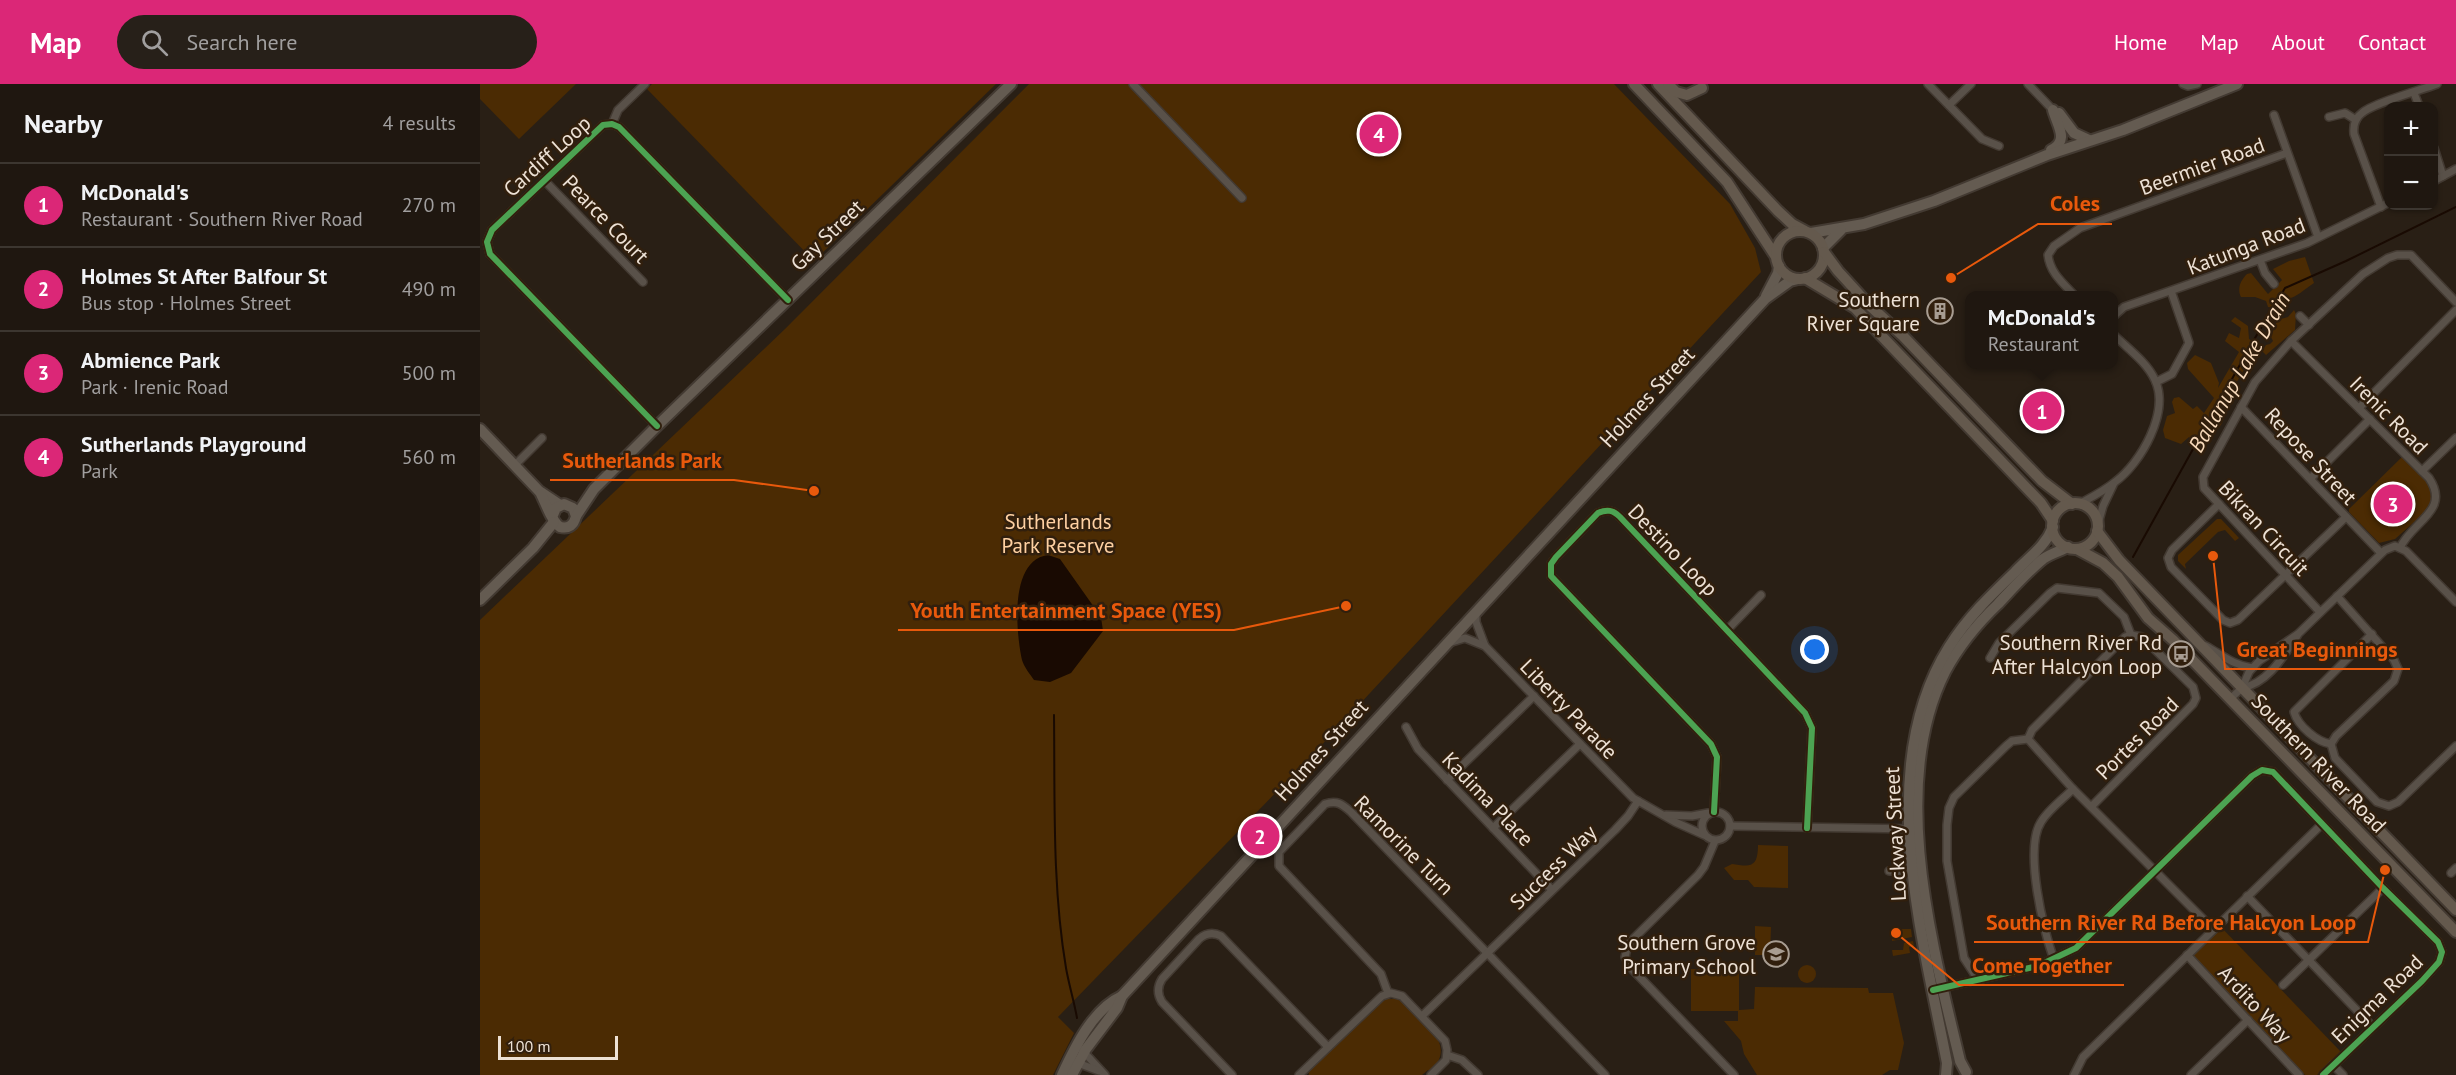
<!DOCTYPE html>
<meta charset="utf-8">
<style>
:root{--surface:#1f1710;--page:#272019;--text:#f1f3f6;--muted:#a19f9f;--line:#3c3630;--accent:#db2777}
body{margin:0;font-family:"PT Sans",sans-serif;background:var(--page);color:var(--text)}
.controls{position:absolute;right:18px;top:18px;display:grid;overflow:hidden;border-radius:12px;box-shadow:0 2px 4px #0004}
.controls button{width:54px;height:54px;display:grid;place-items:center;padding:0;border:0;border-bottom:2px solid var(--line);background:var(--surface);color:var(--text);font:30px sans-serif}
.scale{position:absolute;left:18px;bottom:15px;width:120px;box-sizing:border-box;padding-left:6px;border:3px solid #ede1d5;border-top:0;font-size:16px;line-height:21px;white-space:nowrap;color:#ede1d5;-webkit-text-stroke:4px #311f0d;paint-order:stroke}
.you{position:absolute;left:1335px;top:566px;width:21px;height:21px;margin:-15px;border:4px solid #fff;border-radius:50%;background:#1a73e8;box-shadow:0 0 0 9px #1a73e833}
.badge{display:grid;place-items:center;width:39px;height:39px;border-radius:50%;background:var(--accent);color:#fff;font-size:20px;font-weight:700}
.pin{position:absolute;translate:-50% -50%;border:3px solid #fff;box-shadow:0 2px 6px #0006}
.popup{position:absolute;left:1485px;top:207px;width:153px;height:78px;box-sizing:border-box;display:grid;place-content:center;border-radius:12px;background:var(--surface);filter:drop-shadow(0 2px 4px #0005);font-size:20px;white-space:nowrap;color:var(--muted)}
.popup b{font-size:22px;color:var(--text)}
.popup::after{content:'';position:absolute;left:50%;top:100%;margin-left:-12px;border:12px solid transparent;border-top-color:var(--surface)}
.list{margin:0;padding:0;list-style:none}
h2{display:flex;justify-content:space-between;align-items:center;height:78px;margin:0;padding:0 24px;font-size:26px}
h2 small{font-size:20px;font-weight:400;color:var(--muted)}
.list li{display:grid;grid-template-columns:39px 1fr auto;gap:18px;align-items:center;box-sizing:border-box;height:84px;padding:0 24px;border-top:2px solid var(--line)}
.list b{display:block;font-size:22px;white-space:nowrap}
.list p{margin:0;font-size:20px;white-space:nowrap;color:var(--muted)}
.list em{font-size:20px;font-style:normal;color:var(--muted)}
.icon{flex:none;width:33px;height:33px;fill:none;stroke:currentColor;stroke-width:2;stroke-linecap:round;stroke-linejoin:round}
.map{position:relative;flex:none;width:1976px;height:991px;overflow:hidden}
header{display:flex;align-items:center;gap:36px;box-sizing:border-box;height:84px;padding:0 30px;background:var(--accent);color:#fff}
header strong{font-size:28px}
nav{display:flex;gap:33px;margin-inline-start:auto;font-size:21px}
.search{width:420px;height:54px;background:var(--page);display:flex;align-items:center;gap:15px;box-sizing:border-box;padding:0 21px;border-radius:33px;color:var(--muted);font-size:22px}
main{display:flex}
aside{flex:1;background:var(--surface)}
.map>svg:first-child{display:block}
.green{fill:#4b2b03}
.water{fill:#190a02}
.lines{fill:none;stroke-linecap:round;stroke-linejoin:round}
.stream{stroke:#190a02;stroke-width:2}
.street-casing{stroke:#433a32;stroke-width:10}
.secondary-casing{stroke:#433a32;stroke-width:14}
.primary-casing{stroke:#433a32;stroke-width:14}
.street{stroke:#595149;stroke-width:7}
.secondary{stroke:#645b51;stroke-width:10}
.primary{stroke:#64594d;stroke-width:10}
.cycleway-casing{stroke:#311f0d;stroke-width:10}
.cycleway{stroke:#4ca352;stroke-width:6}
.labels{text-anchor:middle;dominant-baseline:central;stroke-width:5;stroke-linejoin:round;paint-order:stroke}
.street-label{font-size:21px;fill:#ede1d5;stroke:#311f0d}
.poi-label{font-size:21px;fill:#ede1d5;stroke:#311f0d;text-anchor:end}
.park-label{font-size:21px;fill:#fed0a2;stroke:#311f0d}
.water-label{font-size:22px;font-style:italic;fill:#f7d9ba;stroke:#311f0d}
.leader{fill:none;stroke:#e8590c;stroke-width:2}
.callout-dot{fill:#e8590c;stroke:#311f0d;stroke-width:2}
.callout-label{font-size:22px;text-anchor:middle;font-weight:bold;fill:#e8590c;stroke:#311f0d;stroke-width:5;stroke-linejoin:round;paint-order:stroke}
</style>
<header>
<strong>Map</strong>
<div class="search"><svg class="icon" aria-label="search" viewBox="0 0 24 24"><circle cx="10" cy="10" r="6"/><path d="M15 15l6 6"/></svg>Search here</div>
<nav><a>Home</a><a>Map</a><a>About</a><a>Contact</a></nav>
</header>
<main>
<aside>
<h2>Nearby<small>4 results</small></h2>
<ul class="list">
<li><span class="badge">1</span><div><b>McDonald's</b><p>Restaurant · Southern River Road</p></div><em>270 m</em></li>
<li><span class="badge">2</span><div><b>Holmes St After Balfour St</b><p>Bus stop · Holmes Street</p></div><em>490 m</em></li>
<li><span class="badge">3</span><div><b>Abmience Park</b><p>Park · Irenic Road</p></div><em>500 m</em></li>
<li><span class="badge">4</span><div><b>Sutherlands Playground</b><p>Park</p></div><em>560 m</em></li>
</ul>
</aside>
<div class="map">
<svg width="1976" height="991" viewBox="0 0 1976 991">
<rect width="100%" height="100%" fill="#291f15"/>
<g class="green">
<polygon points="0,0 96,0 39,55 0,15"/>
<polygon points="172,0 516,0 334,177 167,5"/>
<polygon points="549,0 1134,0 1250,120 1275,164 1281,188 838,665 578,933 594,949 573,991 0,991 0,536 306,244"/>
<path d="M1825 173 1834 199C1823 206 1817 214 1803 216L1799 225 1788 223 1786 217 1775 213H1761C1757 205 1760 197 1767 190L1771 189 1788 210 1802 196 1793 185 1809 177Z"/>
<polygon points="1814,226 1816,230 1815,246 1786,271 1782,267 1786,261 1790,260 1793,257 1791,253 1796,239 1801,235 1808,233"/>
<polygon points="1755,233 1768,242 1769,255 1779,261 1749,311 1748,324 1742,339 1738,345 1727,349 1724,363 1717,365 1709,353 1701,360 1685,354 1683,346 1687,332 1695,329 1692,318 1694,314 1699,313 1713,325 1717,322 1724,329 1734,314 1708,285 1707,279 1715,271 1731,279 1739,299 1738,304 1759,268 1745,257 1749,249 1759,254 1761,244 1751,237"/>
<path d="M1923 372C1941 390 1955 397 1950 424L1915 455 1899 459 1869 428V425Z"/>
<polygon points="1737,435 1741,435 1759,454 1755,457 1745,446 1738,448 1705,480 1706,485 1698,477 1698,471"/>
<path d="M1278 761 1308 762V804L1274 803 1268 796H1254L1244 784 1252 780C1270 783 1278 784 1278 761Z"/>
<polygon points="1275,842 1291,843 1290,871 1275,871"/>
<polygon points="1740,842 1861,968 1837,991 1825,991 1710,871"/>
<polygon points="1412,845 1431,845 1432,853 1412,857"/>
<polygon points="1433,857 1434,862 1429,863 1430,869 1413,872 1412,866 1423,866 1424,859"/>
<circle cx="1327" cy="890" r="9"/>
<polygon points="1211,885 1259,886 1259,926 1274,925 1275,903 1388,904 1389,909 1413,909 1424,959 1418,986 1410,986 1402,991 1277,991 1264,970 1261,957 1244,937 1258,937 1258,927 1211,927"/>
<path d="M907 915H918L923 918C943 939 978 959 951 987L948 986 942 991H829L828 987 899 919Z"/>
</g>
<path class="water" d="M568 471 580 475 621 533 623 547 591 589 570 598 554 596C550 590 544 583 542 576 536 548 529 476 568 471Z"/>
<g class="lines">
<g class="stream">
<polyline points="1653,473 1772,259 1805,204 1866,177 1976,123"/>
<path d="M574 631C575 715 572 801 586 884 589 901 594 917 597 934"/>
</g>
<g class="street-casing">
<g id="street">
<polyline points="653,0 762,114"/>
<polyline points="1448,0 1502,55 1519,62"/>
<polyline points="1548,0 1573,26"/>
<polyline points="1703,0 1708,2 1717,0"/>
<polyline points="1934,9 1939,22"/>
<polyline points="1469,21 1491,0"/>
<polyline points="1794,31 1838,153"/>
<polyline points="1849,33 1865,29 1876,36"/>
<polyline points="132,40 138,26 165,0"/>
<polyline points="1954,64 1963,92"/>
<polyline points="64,96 163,198"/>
<polyline points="1954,97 1976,85"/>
<path d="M1901 123 1874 50C1873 41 1875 34 1882 29 1893 19 1941 6 1957 0"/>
<polyline points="1780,176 1785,189 1794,200"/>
<path d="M1595 212C1583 199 1570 189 1568 171L1574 162 1600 144 1807 69"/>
<polyline points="1634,232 1644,223 1827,159 1908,119"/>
<polyline points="1820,232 1829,241"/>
<path d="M1811 257 1949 394C1971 427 1932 437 1920 464"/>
<polyline points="1676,298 1692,290 1709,259 1691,207"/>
<polyline points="1761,323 1901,469"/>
<polyline points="1879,324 1976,226"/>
<polyline points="177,342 10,170 7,158 12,146 123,41 132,40 139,43 308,216"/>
<polyline points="35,381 62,354"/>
<polyline points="1942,387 1976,354"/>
<polyline points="1831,394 1890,335"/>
<path d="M1599 420C1612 413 1624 407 1635 398 1661 379 1690 328 1675 296 1667 278 1647 264 1634 251"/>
<polyline points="1739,420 1692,466 1688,474 1691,483 1743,536 1750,539 1758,536 1866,433"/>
<polyline points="1618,440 1623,422 1633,401"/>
<polyline points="1857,512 1914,576 1918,585 1914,597 1856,652 1851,660 1855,674 1897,718 1909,722 1918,718 1976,662"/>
<polyline points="996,528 996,538 1005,562"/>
<polyline points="1840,528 1724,404 1723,393 1775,298 1811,257 1883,190 1908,174 1917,171 1931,171 1976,218"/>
<polyline points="1247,546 1281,511"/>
<polyline points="972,558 985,554 1005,562 1153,714 1195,738 1224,751"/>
<path d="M1726 562C1742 571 1753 581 1772 584"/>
<polyline points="1510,574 1519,559 1570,509 1577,504 1619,509 1644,533 1651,551"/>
<path d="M1762 604C1788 599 1803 573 1817 552"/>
<polyline points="1750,615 1762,604 1769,588 1779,577 1818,550 1905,466 1915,462 1926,467 1976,518"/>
<polyline points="926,643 938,665 1072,806"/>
<path d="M1851 660C1837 658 1818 642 1814 628L1892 550"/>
<polyline points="967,696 1054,612"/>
<polyline points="1612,722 1713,620 1716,614 1713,603 1662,553 1651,551 1645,553 1552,646 1548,655 1593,705 1733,845"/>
<circle cx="1236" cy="742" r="14"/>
<path d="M1234 728 1237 673 1231 660 1071 492V480L1076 473 1118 429C1127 425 1133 426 1140 433L1325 629 1332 644 1327 744"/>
<polyline points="1186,731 1212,732 1228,729"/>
<polyline points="1250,742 1434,745"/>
<polyline points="1013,744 1100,660"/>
<polyline points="1235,757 1224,783 1218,791 1148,860 1145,873 1152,885 1254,991"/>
<polyline points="1409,787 1436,787"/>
<polyline points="1971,789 1976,784"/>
<polyline points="1767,812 1893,943"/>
<polyline points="1707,871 1819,991"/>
<path d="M1574 875C1563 847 1544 764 1561 738 1568 726 1583 715 1593 705"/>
<polyline points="1499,897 1484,874 1467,777 1467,741 1469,724 1474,713 1526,662 1532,657 1548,655"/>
<polyline points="1803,901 1903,804"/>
<polyline points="1453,906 1558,882 1596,864 1772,692 1782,686 1793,688 1903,804 1958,858 1962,868 1959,878 1942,897 1843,991"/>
<path d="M908 909 901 890 799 782V768L845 720C857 716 862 720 871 728L1125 991"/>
<polyline points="942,932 1135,746 1148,732 1158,717"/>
<polyline points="602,966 625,991"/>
<polyline points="967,971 982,976 998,991"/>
<polyline points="595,978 619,987"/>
<polyline points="1853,981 1863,991"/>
<path d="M752 991 682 918C677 910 677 903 682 895L719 855C726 849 733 848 741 852L848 963"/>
<polyline points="819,991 902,912 911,909 922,912 965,957 967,966 966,976 951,991"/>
<polyline points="1594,991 1603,973 1842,740"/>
<polyline points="1711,991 1768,936"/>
</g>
</g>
<g class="secondary-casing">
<g id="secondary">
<polyline points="1579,29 1594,49 1609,56"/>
<path d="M1571 66C1590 57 1577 41 1573 26"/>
<polyline points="1331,149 1384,140 1454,117 1567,71 1643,46 1757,0"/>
<polyline points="1343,164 1361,146"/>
<polyline points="1286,212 1298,189 1299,182"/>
<polyline points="0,345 59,407 80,421"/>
<path d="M61 410C66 420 72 438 80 443 89 445 94 441 96 432L93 424 84 420 76 424 73 431"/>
<polyline points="96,432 114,405 177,342 531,0"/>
<polyline points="0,516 53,464 74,438"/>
<path d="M1486 988 1480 977C1452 860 1408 701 1465 588 1479 562 1497 540 1518 520 1532 505 1547 488 1563 475 1570 470 1580 467 1588 463"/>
<path d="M582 991C595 963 613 925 642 912"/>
<polyline points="592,991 606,965 637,924 642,912 1285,215 1310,197 1318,195"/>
<path d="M1466 991 1467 979C1442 850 1394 682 1469 563 1487 534 1511 511 1535 488 1549 473 1565 463 1573 443"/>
</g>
</g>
<g class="primary-casing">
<g id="primary">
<polyline points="1154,0 1247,98 1296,173"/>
<polyline points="1178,0 1298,127 1312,140 1325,147"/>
<polyline points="1188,0 1196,8 1207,11 1222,4"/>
<circle cx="1320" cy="171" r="24"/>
<polyline points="1344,168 1358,187 1389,221 1423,252 1562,397 1592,420"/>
<polyline points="1325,194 1375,224 1561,419 1573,437"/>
<circle cx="1595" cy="442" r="23"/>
<polyline points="1617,447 1639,476 1976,826"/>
<polyline points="1597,465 1623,479 1638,493 1668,534 1693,556 1976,848"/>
</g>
</g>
<use href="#street" class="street"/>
<use href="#secondary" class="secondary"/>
<use href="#primary" class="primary"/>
<g class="cycleway-casing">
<g id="cycleway">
<polyline points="177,342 10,170 7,158 12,146 123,41 132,40 139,43 308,216"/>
<path d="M1234 728 1237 673 1231 660 1071 492V480L1076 473 1118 429C1127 425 1133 426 1140 433L1325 629 1332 644 1327 744"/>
<polyline points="1453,906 1558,882 1596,864 1772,692 1782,686 1793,688 1903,804 1958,858 1962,868 1959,878 1942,897 1843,991"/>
</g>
</g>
<use href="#cycleway" class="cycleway"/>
</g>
<defs>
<g id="building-ring" transform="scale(1.35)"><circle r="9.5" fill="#311f0d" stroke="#a89d92" stroke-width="1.5"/><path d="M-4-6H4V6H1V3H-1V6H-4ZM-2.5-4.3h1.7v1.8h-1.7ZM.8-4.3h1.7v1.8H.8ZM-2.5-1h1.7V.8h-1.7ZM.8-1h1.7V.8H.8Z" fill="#a89d92"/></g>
<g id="bus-ring" transform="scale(1.35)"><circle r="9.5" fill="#311f0d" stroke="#a89d92" stroke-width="1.5"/><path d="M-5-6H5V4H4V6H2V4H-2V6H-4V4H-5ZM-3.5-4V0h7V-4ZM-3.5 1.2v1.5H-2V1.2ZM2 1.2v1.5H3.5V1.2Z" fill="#a89d92"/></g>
<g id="school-ring" transform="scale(1.35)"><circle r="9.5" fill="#311f0d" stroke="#a89d92" stroke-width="1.5"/><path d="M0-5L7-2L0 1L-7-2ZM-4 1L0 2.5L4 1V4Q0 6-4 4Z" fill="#a89d92"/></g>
</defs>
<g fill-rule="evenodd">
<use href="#building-ring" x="1460" y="227"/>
<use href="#bus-ring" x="1701" y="570"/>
<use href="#school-ring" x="1296" y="870"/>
</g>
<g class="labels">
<g class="street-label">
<text transform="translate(67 72) rotate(-42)">Cardiff Loop</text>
<text transform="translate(1722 82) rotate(-20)">Beermier Road</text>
<text transform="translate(126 135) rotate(46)">Pearce Court</text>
<text transform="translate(347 151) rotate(-44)">Gay Street</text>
<text transform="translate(1766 162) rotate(-21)">Katunga Road</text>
<text transform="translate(1167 313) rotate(-47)">Holmes Street</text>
<text transform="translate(1909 331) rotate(45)">Irenic Road</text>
<text transform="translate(1831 372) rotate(47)">Repose Street</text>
<text transform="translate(1784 444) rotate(47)">Bikran Circuit</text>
<text transform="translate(1193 466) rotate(46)">Destino Loop</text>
<text transform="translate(1089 625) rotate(46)">Liberty Parade</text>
<text transform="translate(1657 654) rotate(-45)">Portes Road</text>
<text transform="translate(841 666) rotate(-48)">Holmes Street</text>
<text transform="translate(1839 679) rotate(46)">Southern River Road</text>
<text transform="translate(1008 715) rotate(46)">Kadima Place</text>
<text transform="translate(1415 750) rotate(-93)">Lockway Street</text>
<text transform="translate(924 761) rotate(45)">Ramorine Turn</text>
<text transform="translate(1073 783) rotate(-44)">Success Way</text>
<text transform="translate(1897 915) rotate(-44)">Enigma Road</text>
<text transform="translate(1775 920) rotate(47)">Ardito Way</text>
</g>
<g class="poi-label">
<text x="1440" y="215">Southern<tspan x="1440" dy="24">River Square</tspan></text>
<text x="1682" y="558">Southern River Rd<tspan x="1682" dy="24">After Halcyon Loop</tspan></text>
<text x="1276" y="858">Southern Grove<tspan x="1276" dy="24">Primary School</tspan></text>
</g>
<g class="park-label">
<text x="578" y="437">Sutherlands<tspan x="578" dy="24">Park Reserve</tspan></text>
</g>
<g class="water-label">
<text transform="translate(1759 288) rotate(-60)">Ballanup Lake Drain</text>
</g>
</g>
<path class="leader" d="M1471 194L1558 140H1632M334 407L254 396H70M866 522L754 546H418M1733 472L1745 585H1930M1905 786L1888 858H1494M1416 849L1479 901H1644"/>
<g class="callout-dot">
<circle cx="1471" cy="194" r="6"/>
<circle cx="334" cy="407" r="6"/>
<circle cx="866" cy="522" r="6"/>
<circle cx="1733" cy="472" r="6"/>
<circle cx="1905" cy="786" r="6"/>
<circle cx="1416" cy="849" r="6"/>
</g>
<g class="callout-label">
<text x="1595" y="127">Coles</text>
<text x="162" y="384">Sutherlands Park</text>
<text x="586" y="534">Youth Entertainment Space (YES)</text>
<text x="1837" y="573">Great Beginnings</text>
<text x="1691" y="846">Southern River Rd Before Halcyon Loop</text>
<text x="1562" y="889">Come Together</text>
</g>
</svg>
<div class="controls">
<button>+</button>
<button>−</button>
</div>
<div class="scale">100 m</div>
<div class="you"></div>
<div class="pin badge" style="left:1562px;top:327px">1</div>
<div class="popup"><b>McDonald's</b>Restaurant</div>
<div class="pin badge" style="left:780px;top:752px">2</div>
<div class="pin badge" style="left:1913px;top:420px">3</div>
<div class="pin badge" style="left:899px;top:50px">4</div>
</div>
</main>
